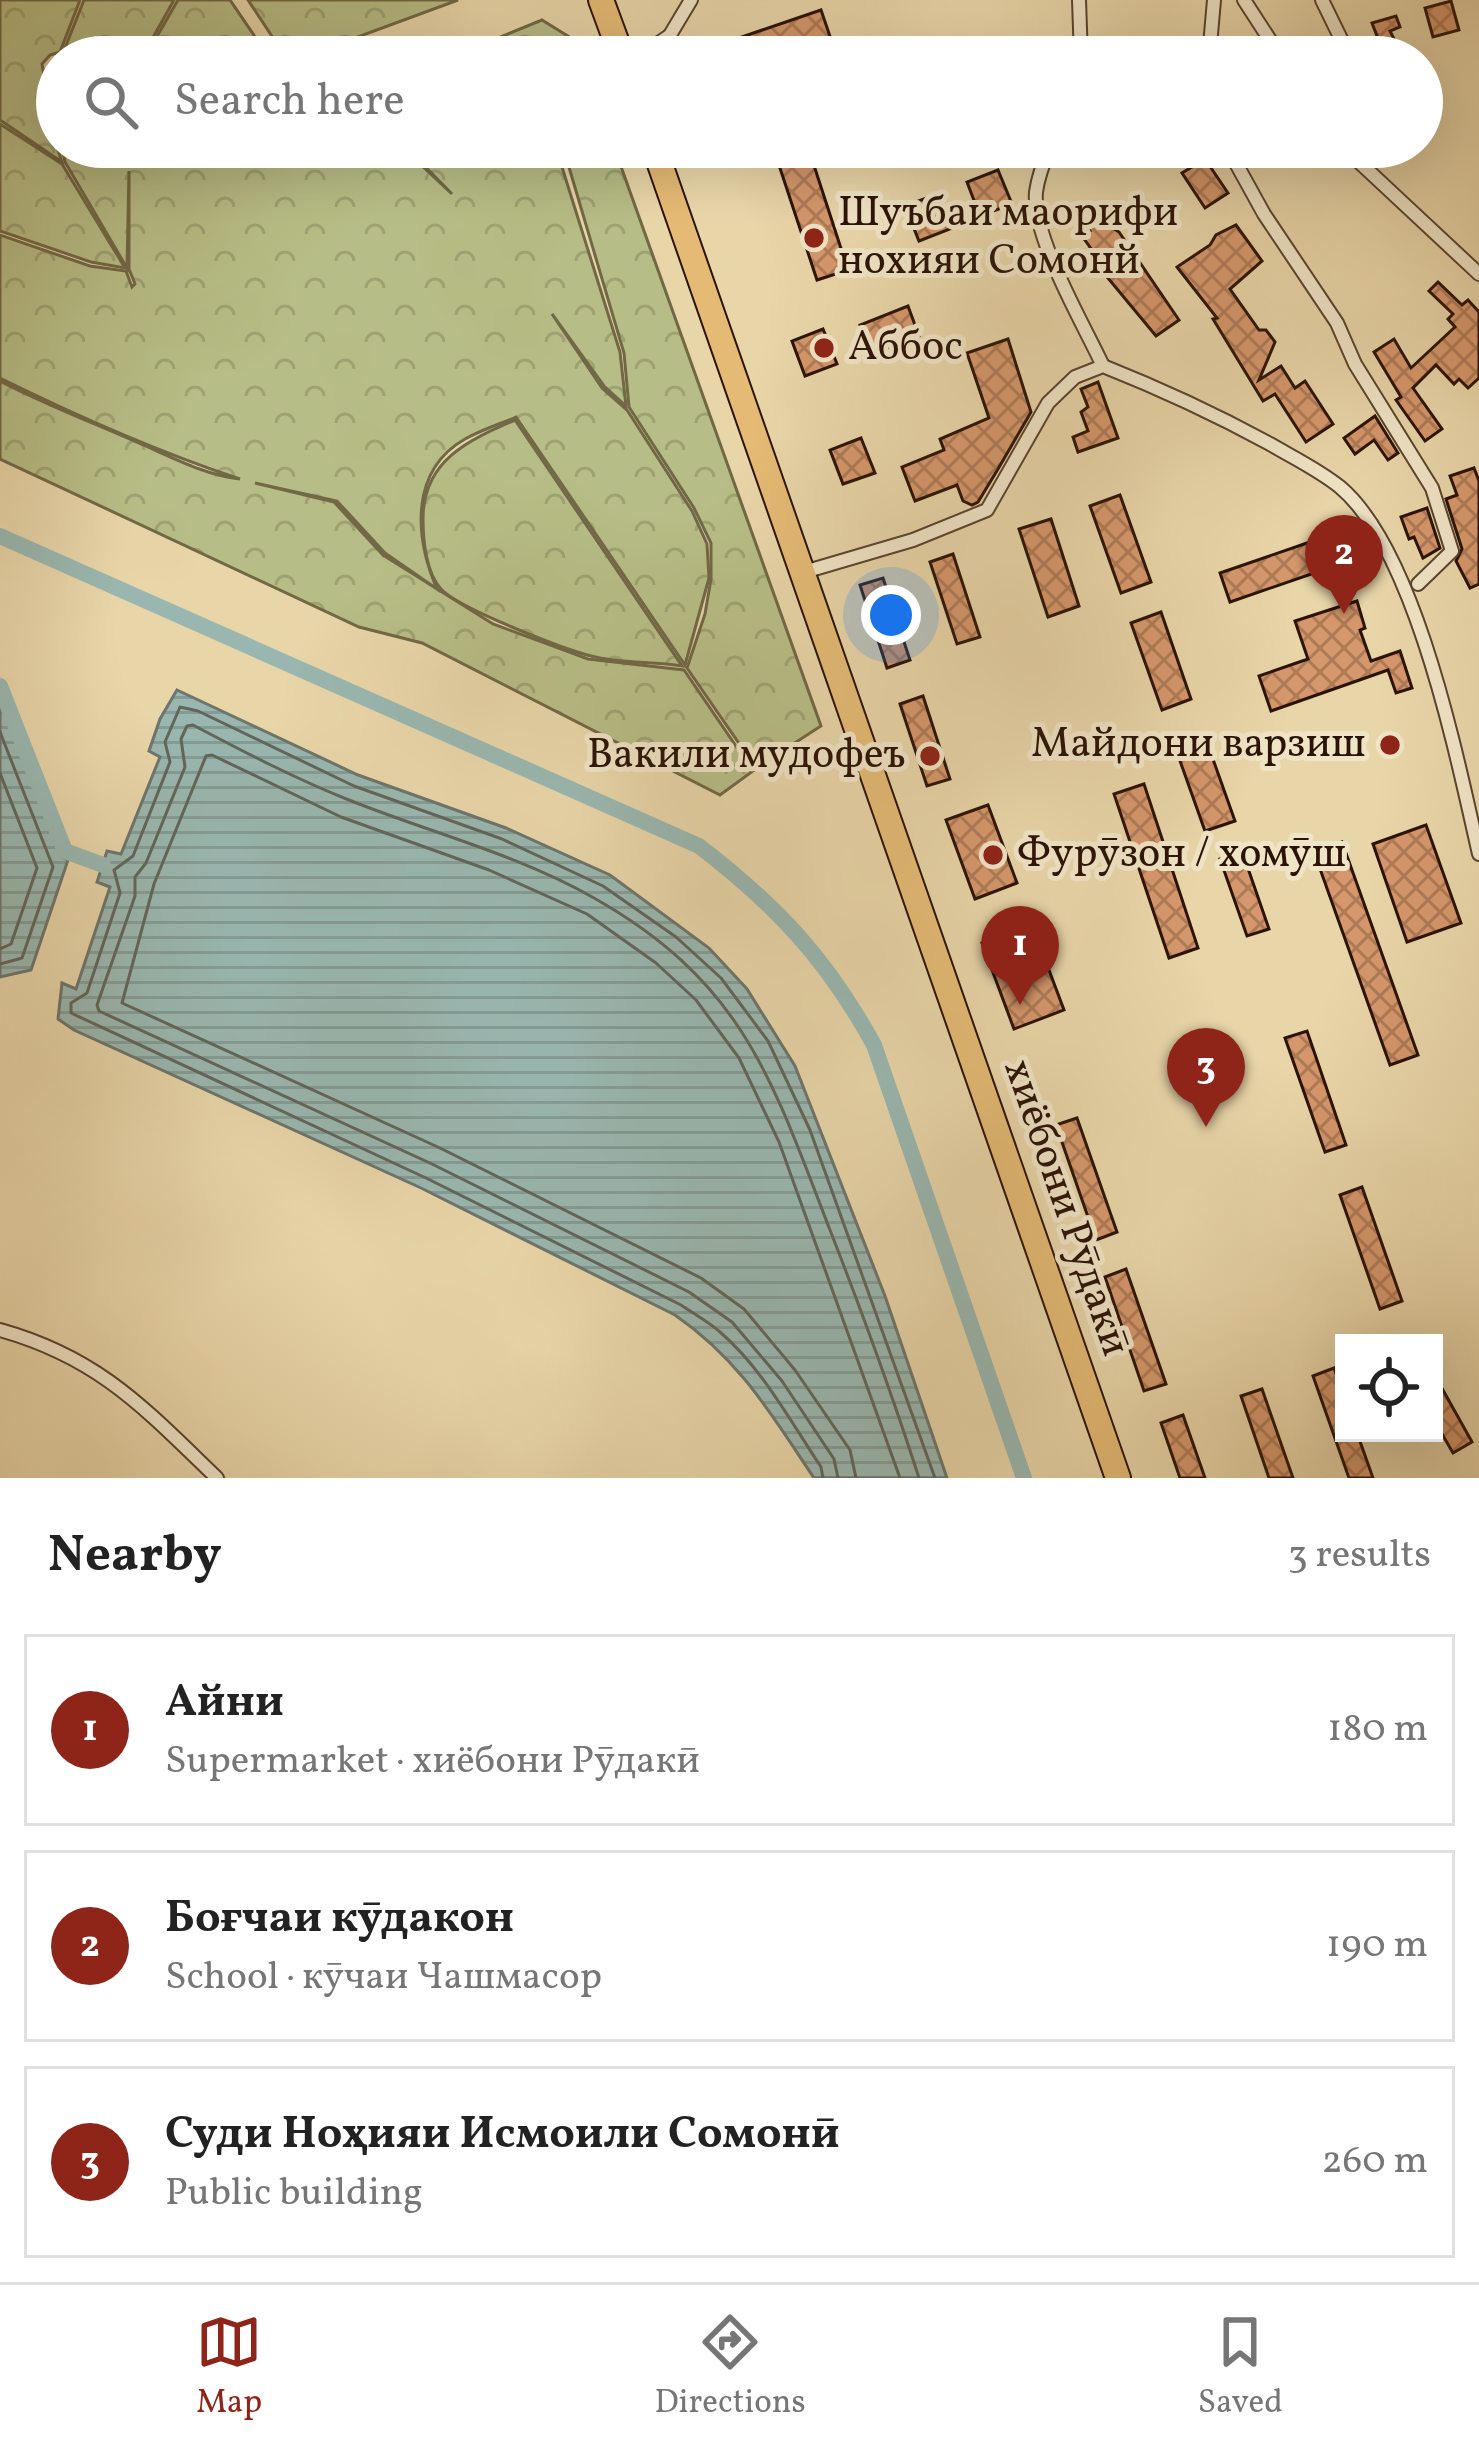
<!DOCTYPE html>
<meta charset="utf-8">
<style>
:root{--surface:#fff;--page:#f6f6f6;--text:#222;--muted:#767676;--line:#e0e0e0;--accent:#8f2418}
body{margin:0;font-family:Vollkorn,serif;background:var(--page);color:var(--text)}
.controls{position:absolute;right:36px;bottom:36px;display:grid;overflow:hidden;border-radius:0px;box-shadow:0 12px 48px #0002}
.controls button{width:108px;height:108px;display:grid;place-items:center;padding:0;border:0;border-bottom:3px solid var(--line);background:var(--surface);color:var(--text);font:60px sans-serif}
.you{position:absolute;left:891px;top:615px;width:42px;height:42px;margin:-30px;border:9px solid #fff;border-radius:50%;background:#1a73e8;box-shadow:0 0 0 18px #1a73e833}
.badge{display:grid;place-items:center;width:78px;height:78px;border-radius:50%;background:var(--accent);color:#fff;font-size:39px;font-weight:700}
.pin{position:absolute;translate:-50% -99px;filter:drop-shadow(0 3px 6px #0008)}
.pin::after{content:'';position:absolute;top:63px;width:42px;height:36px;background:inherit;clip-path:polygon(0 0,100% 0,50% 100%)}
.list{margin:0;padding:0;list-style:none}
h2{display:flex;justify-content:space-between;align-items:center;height:156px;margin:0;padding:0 48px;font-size:51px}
h2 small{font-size:39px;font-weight:400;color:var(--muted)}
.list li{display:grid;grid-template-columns:78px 1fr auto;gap:36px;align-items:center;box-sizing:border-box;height:192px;margin:0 24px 24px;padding:0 24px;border:3px solid var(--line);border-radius:0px}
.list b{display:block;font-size:45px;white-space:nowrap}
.list p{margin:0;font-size:39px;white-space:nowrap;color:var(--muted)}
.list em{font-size:39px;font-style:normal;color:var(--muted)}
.icon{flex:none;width:66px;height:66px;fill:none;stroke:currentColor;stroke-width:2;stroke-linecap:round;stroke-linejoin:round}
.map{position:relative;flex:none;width:1479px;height:1478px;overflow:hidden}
.search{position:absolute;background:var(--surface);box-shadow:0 12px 48px #0002;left:36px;right:36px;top:36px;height:132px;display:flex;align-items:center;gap:30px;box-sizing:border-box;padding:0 42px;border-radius:66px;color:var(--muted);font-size:45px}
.sheet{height:804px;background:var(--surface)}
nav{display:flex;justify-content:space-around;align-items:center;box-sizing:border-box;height:168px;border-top:3px solid var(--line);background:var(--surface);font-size:33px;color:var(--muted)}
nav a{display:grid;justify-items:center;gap:6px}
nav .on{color:var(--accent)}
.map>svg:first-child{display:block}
.forest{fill:url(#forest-crowns);stroke:#716846;stroke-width:3}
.water{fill:url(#water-rules);stroke:#6d756c;stroke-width:3}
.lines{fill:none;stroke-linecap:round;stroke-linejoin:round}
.shore{stroke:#62655a;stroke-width:3}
.canal{stroke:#99b7b0;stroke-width:16}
.building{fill:url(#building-cross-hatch);stroke:#2b1305;stroke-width:3}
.street-casing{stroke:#5a442e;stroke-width:16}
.highway-casing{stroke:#2b1305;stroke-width:28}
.street{stroke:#f0e4c6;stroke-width:12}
.highway{stroke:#e4ba74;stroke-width:24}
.poi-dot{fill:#8f2418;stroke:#f0e4c6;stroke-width:4.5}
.labels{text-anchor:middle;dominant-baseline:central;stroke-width:10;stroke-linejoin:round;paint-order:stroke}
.poi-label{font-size:42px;fill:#2b1305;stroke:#f0e4c6;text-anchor:start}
.street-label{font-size:42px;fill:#2b1305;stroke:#f0e4c6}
</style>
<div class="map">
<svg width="1479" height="1478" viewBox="0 0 1479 1478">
<defs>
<pattern id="forest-crowns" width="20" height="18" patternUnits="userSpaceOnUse" patternTransform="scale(3)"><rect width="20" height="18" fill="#b7bd86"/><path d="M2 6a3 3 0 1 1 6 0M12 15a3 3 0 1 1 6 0" fill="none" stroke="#9ea272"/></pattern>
<pattern id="water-rules" width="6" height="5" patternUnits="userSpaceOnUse" patternTransform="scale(3)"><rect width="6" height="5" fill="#99b7b0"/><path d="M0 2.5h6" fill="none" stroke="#849c96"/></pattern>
<pattern id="building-cross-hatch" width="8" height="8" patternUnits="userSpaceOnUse" patternTransform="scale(3)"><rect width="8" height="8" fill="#d5976b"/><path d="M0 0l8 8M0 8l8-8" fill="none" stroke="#ad7a56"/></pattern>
</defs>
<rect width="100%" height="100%" fill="#e8d5a8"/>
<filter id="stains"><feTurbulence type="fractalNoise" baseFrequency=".00167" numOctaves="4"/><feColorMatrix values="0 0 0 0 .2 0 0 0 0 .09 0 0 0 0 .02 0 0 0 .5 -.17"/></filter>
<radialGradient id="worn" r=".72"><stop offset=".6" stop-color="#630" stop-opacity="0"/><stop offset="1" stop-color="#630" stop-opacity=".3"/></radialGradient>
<g class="forest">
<polygon points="0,0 80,0 60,52 50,55 42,64 45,81 57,87 57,147 62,162 0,120"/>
<polygon points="84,0 174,0 142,57 72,57 63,53"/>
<polygon points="178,0 230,0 266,53 264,57 145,57"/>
<polygon points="248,0 458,0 328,48 301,40 279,47"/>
<polygon points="542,20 579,43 584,57 452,57"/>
<polygon points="0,124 62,164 125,268 91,262 0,231"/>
<path d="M62 147H402L452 194 406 147H560L561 164 620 352 626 406 604 386 552 314 602 388 627 410 692 511 707 544 709 578 685 665 516 417C500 424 481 430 465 439 409 471 415 538 437 589L385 553 337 501 255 483 334 502 383 555 493 624 588 659 684 670 753 771 720 795 422 643 359 627 0 459V381C46 405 94 423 141 444 173 458 205 475 240 479 159 452 79 417 0 378V235L90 266 126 271 132 287 135 284 129 269V171L127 268 65 162Z"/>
<polygon points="563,147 614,147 821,726 756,768 687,668 705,614 711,579 711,543 694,508 629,407 624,353"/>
<path d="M515 420 682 666C652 661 621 664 591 656 563 649 458 608 441 589 426 573 423 540 423 519 423 460 469 440 515 420Z"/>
</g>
<g class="water">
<path d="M177 690 358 775 506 828 610 875 709 948 747 989 795 1066 885 1296 947 1478H814C771 1414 740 1360 675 1315L421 1188 74 1030 58 1019 62 983 76 989 110 887 97 882 107 851 121 854 160 757 149 751 160 719Z"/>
<polygon points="0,698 61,856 68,860 31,970 0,977"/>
</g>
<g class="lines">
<g class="shore">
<polyline points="0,732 53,867 22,958 0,964"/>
<polyline points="0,773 37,868 11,944 0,949"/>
<path d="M823 1478 821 1467C791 1422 762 1368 720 1332 709 1322 694 1314 681 1305L426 1178 71 1013V1003L87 993 120 893 114 870 133 856 170 762 165 742 180 707 198 711 354 786 502 839 603 886 676 937 721 978 768 1041 810 1130 935 1478"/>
<path d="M838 1478 834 1459 782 1381 732 1322 689 1292 432 1164 99 1011 97 1005 135 896V877L146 863 185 767 181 739 187 726 193 725C244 752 296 779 349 800 431 833 517 854 594 898 744 983 772 1080 830 1230 862 1312 892 1394 919 1478"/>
<polyline points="856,1478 850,1450 795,1370 744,1309 701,1278 440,1148 122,1003 154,884 206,756 212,755 341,817 489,870 587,914 656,963 696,1000 739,1058 779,1142 900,1478"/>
</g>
<g class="canal">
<path d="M0 536 699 846C776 905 827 959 874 1045L1024 1478"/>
<polyline points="0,686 65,851 103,865"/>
</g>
</g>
<g class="building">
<polygon points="1451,1 1459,30 1433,37 1425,8"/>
<polygon points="821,10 837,57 809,57 807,49 784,57 738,57 733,40"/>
<polygon points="1396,16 1400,27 1390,31 1401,53 1393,57 1351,57 1380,44 1372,23"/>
<polygon points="773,147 808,147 848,270 817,280"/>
<polygon points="1205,159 1228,193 1205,208 1182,173"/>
<polygon points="998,170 1012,204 980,216 967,182"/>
<polygon points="937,194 950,229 919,241 905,206"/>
<polygon points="1089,203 1103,222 1119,232 1179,320 1156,336 1093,260 1097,257 1082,236 1090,231 1077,215"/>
<polygon points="1236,225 1262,261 1230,289 1259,330 1266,330 1275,342 1259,380 1281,366 1295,388 1305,381 1333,424 1306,442 1275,394 1263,401 1213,319 1217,318 1177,267 1210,245 1216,235"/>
<polygon points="1438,282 1462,305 1468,300 1479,312 1479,378 1468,388 1459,379 1454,384 1436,365 1413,388 1442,429 1425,441 1396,400 1401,397 1374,352 1394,339 1411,368 1455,327 1448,319 1453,314 1429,291"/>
<polygon points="908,306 919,336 871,354 860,325"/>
<polygon points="823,329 837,364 805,376 792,341"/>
<polygon points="1008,339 1031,412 998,469 978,502 972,505 963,501 957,485 915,501 902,467 944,450 940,439 989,418 967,353"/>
<polygon points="1098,382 1118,438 1078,452 1073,437 1088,431 1081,412 1088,407 1081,389"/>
<polygon points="1375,416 1398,453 1388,460 1374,440 1355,454 1344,438"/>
<polygon points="861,438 875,473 843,484 830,450"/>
<polygon points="1474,468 1479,481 1479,584 1470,588 1456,561 1462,549 1446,499 1457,495 1450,476"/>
<polygon points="1120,495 1151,582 1121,593 1090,506"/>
<polygon points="1427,508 1440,548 1423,558 1414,537 1409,539 1401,517"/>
<polygon points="1051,519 1079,606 1048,617 1019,529"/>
<polygon points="1310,542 1320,571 1230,602 1220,573"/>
<polygon points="953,554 980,637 957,644 930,562"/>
<polygon points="883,578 910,660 887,668 860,585"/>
<polygon points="1357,601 1365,628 1360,630 1371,661 1400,651 1412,688 1396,693 1388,670 1271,711 1259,676 1308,659 1295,621"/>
<polygon points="1161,612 1191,699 1162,710 1131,623"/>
<polygon points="923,696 950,779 927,786 900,704"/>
<polygon points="1204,734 1235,821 1205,831 1174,744"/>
<polygon points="1144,784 1198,948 1169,958 1114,794"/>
<polygon points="988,805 1017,883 975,899 946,820"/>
<polygon points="1426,825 1461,923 1407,942 1373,844"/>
<polygon points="1342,842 1418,1055 1390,1065 1314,852"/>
<polygon points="1242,851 1269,929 1247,936 1220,859"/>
<polygon points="1032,925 1064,1010 1014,1029 982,943"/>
<polygon points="1307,1031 1346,1145 1325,1152 1285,1038"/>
<polygon points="1077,1118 1117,1232 1096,1240 1056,1125"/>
<polygon points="1362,1187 1402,1301 1380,1309 1340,1195"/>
<polygon points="1126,1269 1166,1384 1144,1391 1105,1277"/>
<polygon points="1334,1368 1344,1396 1344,1433 1357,1433 1373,1478 1349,1478 1313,1376"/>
<polygon points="1434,1374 1472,1442 1453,1453 1434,1420"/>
<polygon points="1262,1389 1293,1478 1269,1478 1241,1396"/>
<polygon points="1183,1415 1205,1478 1180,1478 1161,1423"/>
</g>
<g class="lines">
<g class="street-casing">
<g id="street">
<polyline points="1079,0 1081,57"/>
<polyline points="1244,0 1281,57"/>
<polyline points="1322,0 1343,43"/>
<polyline points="638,57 669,36"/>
<polyline points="664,57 670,35 691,0"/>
<polyline points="1209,57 1214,0"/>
<path d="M1050 147C1044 161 1038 177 1036 192 1032 237 1083 323 1103 366"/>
<polyline points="1227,147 1264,214 1337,323 1355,364 1432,488 1452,551 1418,584"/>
<polyline points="1343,147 1479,274"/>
<path d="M804 572 913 540 987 510 1048 403 1075 377 1103 366C1161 389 1215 414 1270 444 1294 458 1319 470 1340 487 1416 551 1457 758 1479 854"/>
<path d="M0 1330C100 1358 145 1409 217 1478"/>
</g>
</g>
<g class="highway-casing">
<g id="highway">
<polyline points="601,0 622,57"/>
<polyline points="654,147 1118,1478"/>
</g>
</g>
<use href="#street" class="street"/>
<use href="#highway" class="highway"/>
</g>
<g class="poi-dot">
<circle cx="814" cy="238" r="12"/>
<circle cx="824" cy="348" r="12"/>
<circle cx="1390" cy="745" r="12"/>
<circle cx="930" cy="756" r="12"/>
<circle cx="993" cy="855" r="12"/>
</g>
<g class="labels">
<g class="poi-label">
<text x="838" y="214">Шуъбаи маорифи<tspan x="838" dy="48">нохияи Сомонй</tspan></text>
<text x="848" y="348">Аббос</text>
<text x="1366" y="745" text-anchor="end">Майдони варзиш</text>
<text x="906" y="756" text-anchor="end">Вакили мудофеъ</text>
<text x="1017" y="855">Фурӯзон / хомӯш</text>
</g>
<g class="street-label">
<text transform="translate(1065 1208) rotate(71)">хиёбони Рӯдакӣ</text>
</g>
</g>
<rect width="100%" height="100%" filter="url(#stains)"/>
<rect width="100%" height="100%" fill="url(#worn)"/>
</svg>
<div class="controls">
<button><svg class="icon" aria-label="locate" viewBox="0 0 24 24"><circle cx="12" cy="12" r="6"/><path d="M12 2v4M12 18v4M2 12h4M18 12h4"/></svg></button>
</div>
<div class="you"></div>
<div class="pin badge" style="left:1020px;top:1005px">1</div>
<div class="pin badge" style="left:1344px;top:614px">2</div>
<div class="pin badge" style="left:1206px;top:1127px">3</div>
<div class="search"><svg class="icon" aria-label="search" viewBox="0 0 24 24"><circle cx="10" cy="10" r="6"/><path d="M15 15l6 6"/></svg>Search here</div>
</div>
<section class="sheet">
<h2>Nearby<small>3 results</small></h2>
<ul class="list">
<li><span class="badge">1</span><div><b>Айни</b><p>Supermarket · хиёбони Рӯдакӣ</p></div><em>180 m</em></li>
<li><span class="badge">2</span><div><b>Боғчаи кӯдакон</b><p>School · кӯчаи Чашмасор</p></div><em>190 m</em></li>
<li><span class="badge">3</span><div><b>Суди Ноҳияи Исмоили Сомонӣ</b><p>Public building</p></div><em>260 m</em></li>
</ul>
</section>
<nav>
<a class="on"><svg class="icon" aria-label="map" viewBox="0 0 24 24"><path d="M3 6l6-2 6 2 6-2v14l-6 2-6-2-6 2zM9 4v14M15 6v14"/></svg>Map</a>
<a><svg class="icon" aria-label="directions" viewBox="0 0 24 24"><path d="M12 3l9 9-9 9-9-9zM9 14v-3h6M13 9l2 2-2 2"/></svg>Directions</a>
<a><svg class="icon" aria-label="saved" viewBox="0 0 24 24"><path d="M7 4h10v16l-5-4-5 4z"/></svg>Saved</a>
</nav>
